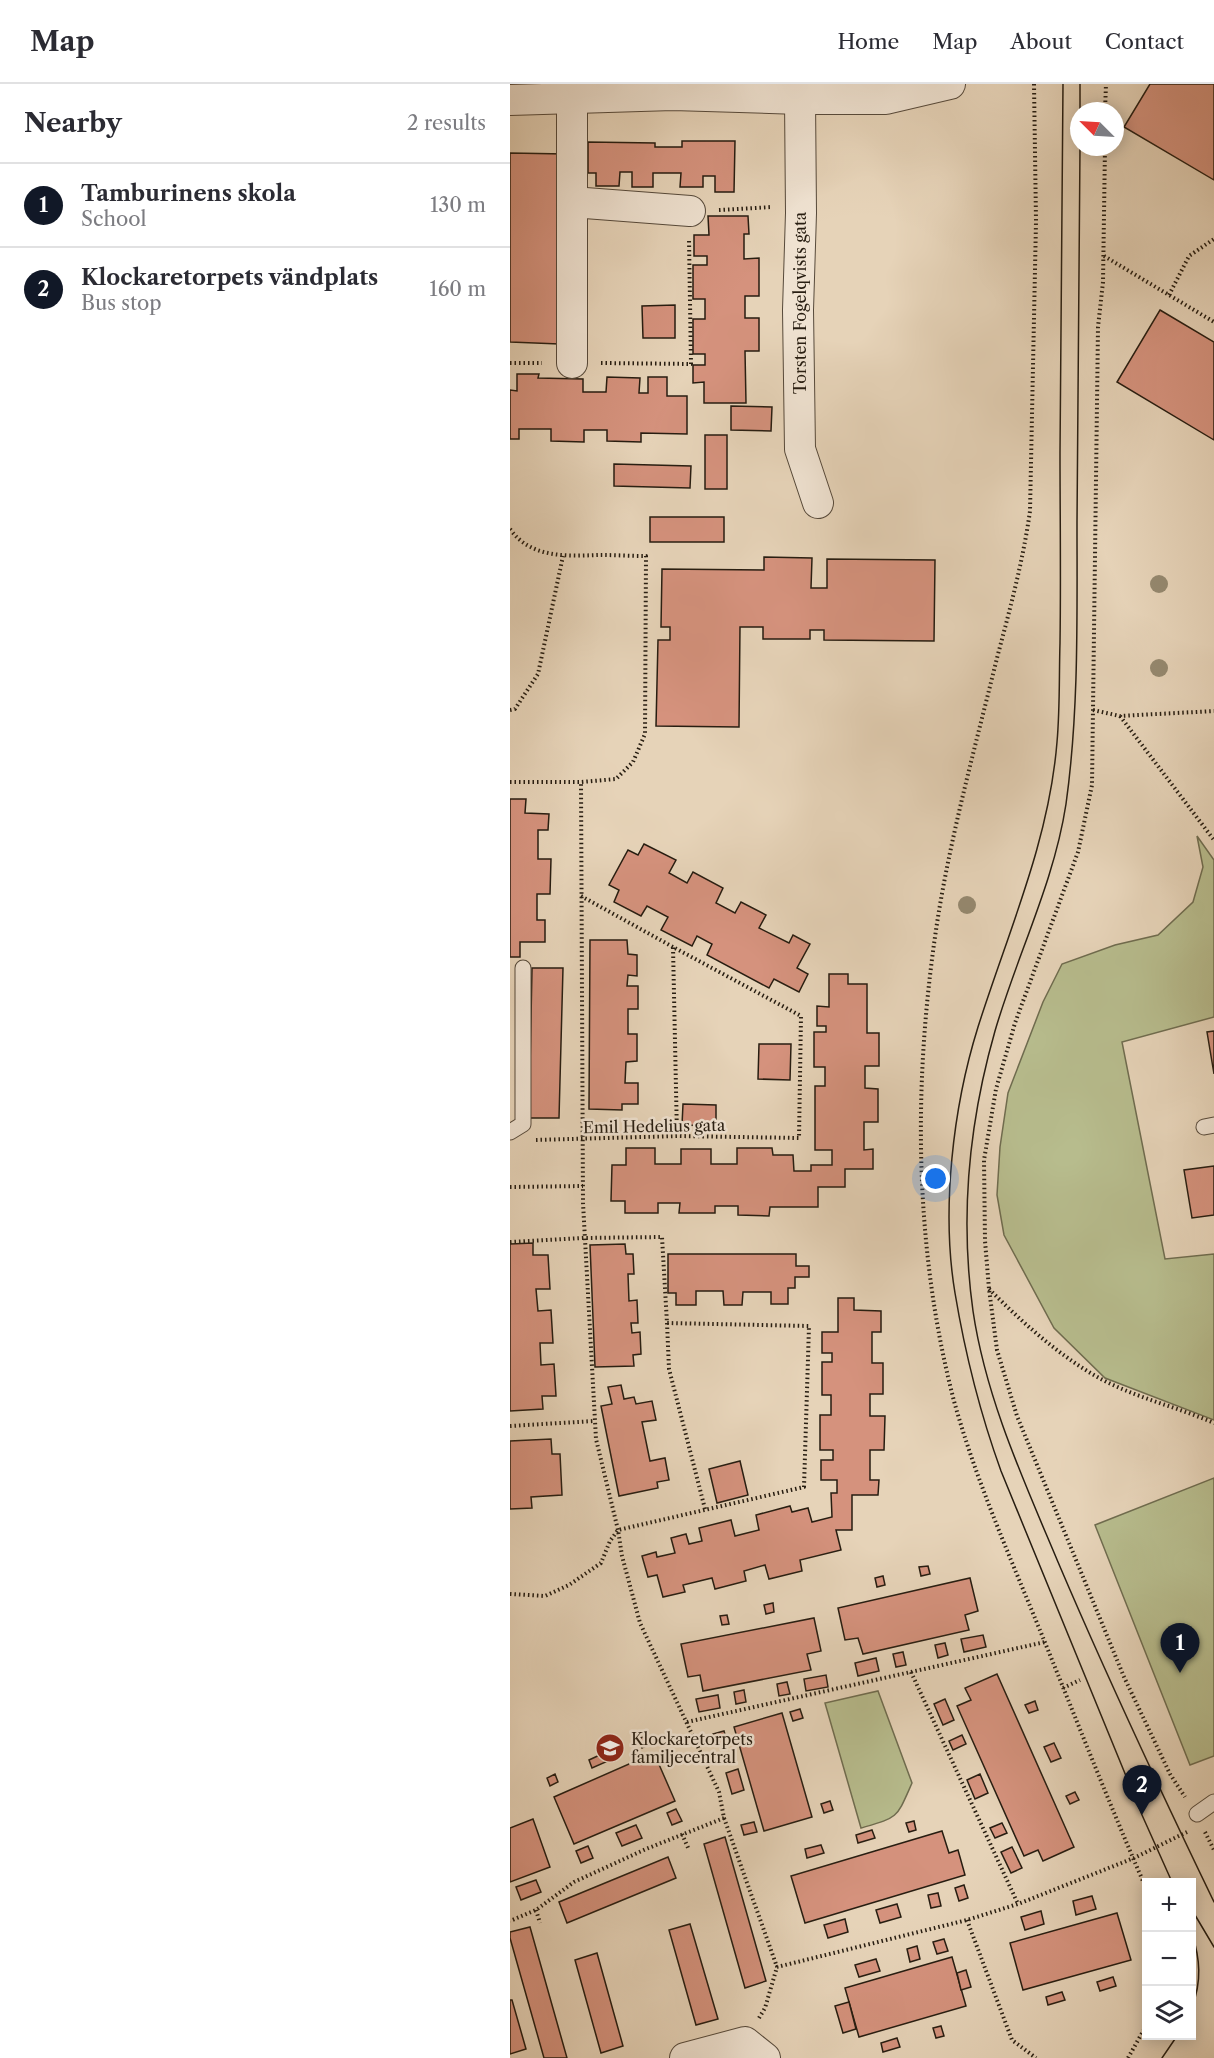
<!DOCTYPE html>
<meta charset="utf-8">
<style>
:root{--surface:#fff;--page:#f2f2f3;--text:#2b2b33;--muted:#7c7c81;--line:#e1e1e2;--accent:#111827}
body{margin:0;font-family:"Libre Caslon Text",serif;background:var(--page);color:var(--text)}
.controls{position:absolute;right:18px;bottom:18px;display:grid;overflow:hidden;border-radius:0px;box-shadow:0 3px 15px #0003}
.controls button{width:54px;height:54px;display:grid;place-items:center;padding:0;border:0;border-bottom:2px solid var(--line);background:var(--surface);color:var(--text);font:30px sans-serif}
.compass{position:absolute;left:560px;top:18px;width:54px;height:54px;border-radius:50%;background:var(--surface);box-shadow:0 3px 15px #0003;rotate:294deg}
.you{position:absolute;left:426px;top:1095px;width:21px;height:21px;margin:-15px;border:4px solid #fff;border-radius:50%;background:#1a73e8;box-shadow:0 0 0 9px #1a73e833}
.badge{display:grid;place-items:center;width:39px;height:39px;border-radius:50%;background:var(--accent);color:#fff;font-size:20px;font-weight:700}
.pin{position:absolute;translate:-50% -50px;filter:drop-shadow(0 2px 3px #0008)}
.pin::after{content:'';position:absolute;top:32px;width:21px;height:18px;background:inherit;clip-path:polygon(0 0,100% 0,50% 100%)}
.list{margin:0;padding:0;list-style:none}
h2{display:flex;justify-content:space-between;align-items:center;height:78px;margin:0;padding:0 24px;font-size:26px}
h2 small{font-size:20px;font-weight:400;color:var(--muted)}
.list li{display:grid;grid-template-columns:39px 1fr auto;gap:18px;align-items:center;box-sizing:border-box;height:84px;padding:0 24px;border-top:2px solid var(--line)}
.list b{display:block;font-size:22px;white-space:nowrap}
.list p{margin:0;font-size:20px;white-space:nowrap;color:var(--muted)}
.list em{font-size:20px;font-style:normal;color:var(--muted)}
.icon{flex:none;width:33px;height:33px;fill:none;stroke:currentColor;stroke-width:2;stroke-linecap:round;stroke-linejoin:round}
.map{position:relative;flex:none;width:704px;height:1974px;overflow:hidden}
header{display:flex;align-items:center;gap:36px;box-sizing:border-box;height:84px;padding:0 30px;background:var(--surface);border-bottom:2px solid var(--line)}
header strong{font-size:28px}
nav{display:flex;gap:33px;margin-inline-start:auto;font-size:21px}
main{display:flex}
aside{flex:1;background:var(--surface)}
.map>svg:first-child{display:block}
.green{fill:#b7bc8d;stroke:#6f6c4f;stroke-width:1.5}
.building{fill:#d5927d;stroke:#271d11;stroke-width:1.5}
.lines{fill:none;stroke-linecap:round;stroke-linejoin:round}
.lane-casing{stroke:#574a3b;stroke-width:17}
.street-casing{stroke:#574a3b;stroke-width:32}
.path{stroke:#271d11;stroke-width:4;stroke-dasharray:1.5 3;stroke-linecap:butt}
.lane{stroke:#efe2d1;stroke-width:15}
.street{stroke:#efe2d1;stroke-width:30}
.tram{stroke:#271d11;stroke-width:1.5}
.tree{fill:#958970}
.labels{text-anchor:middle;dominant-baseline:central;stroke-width:5;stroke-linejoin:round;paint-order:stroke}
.street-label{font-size:16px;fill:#271d11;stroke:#efe2d1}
.poi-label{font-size:16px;fill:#271d11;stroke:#efe2d1;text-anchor:start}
</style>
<header>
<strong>Map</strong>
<nav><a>Home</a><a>Map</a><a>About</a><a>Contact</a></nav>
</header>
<main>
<aside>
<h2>Nearby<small>2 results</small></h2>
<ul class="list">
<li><span class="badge">1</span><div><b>Tamburinens skola</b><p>School</p></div><em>130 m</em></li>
<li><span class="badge">2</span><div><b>Klockaretorpets vändplats</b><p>Bus stop</p></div><em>160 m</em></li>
</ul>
</aside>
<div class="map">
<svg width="704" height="1974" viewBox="0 0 704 1974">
<rect width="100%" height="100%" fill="#e6d3b8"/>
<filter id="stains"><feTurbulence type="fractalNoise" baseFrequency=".00333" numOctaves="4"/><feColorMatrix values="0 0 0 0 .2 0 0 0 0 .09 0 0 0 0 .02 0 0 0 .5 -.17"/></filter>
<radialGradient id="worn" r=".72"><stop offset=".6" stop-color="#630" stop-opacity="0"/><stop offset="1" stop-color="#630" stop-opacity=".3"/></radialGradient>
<g class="green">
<polygon points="687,752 704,776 704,933 612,958 655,1175 704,1170 704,1336 595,1294 544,1244 494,1151 487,1111 490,1063 498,1009 533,918 552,880 605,861 648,851 683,818 693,783"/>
<polygon points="704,1394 704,1672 680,1681 585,1441"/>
<path d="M368 1607 402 1699C386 1735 389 1733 351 1744L315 1619Z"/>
</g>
<g class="building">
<polygon points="640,0 704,0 704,96 614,43"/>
<polygon points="172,57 225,57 224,108 205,108 205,92 193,92 193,103 170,103 171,89 143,89 143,103 122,103 122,88 110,88 109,102 86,102 86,89 78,89 78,58 145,59 145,63 172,63"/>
<polygon points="0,69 55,70 49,260 0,258"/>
<polygon points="198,132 238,132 239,150 234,150 234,175 249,174 249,212 235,212 235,234 249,234 249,267 235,267 236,319 194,319 194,298 183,299 183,281 195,281 195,270 183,270 183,235 195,235 195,215 183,215 183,181 197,181 197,172 184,172 184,151 199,151"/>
<polygon points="165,221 165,254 133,254 132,222"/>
<polygon points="650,226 704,258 704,356 607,298"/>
<polygon points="7,290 29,290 28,294 73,295 73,308 96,308 97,293 130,294 129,309 138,309 138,293 157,293 157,312 177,312 177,350 131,349 131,358 97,357 97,346 74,346 74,358 41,357 41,345 9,345 9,355 0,355 0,306 7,307"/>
<polygon points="221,322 262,323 261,347 221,346"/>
<rect x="195" y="351" width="22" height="54"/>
<polygon points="104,380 181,382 180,404 104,402"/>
<rect x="140" y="433" width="74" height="25"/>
<polygon points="254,473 302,474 301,504 317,504 317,475 425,476 424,557 314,556 314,546 300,546 300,555 253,555 253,543 230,543 229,643 146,642 148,556 160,556 160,543 151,543 152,485 254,486"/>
<polygon points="0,715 16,715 15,729 39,730 38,746 28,746 28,775 41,775 40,810 27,810 27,836 35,836 35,858 10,858 10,873 0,873"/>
<polygon points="134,760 166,776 159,789 177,799 183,788 213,804 206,819 225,829 231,818 256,831 249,844 279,859 283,851 300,860 287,884 298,890 289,908 264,895 259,904 197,871 202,860 187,852 182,862 151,846 158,833 137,822 131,832 104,818 109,806 99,801 118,766 128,771"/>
<polygon points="80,856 117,856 118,870 127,871 127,892 118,891 117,902 128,902 128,925 118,925 118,950 127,950 127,977 116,978 115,999 128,999 128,1020 112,1020 112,1026 79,1025"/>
<polygon points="22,884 53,884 49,1034 19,1034"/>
<polygon points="319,890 338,890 338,900 357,900 357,949 369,949 369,982 355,982 355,1004 368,1005 368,1038 354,1038 354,1066 363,1065 363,1085 335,1085 335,1103 308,1103 308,1123 260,1123 259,1132 228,1131 228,1122 205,1122 205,1129 169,1129 170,1119 148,1119 148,1129 115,1129 115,1117 101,1117 102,1081 116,1081 116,1064 145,1064 145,1080 171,1080 171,1065 201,1065 201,1080 227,1080 227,1064 262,1064 263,1071 283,1071 284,1087 301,1087 301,1081 322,1081 322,1066 305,1066 305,1002 315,1002 315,983 304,983 304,948 316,948 316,942 307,942 307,922 319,923"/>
<polygon points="704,947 704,990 697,948"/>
<polygon points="249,960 281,960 280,996 248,995"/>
<polygon points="173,1020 206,1021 206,1042 172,1041"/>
<polygon points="704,1082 704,1131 682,1134 674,1086"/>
<polygon points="23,1159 23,1171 38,1171 40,1205 26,1205 28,1227 41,1226 43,1259 30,1259 31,1281 44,1280 46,1312 32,1312 33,1325 0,1327 0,1160"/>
<polygon points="115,1160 116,1170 123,1170 124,1190 118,1190 119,1217 127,1216 128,1239 121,1239 122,1249 130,1248 131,1270 123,1271 124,1282 85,1283 80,1161"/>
<polygon points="158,1170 286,1170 286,1182 299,1182 299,1193 285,1193 285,1204 278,1204 278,1220 261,1220 261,1208 233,1208 232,1221 214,1221 213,1207 186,1207 186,1221 166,1221 166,1209 158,1209"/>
<polygon points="328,1214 344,1214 344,1226 371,1227 371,1248 362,1248 362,1279 373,1279 373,1310 360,1310 360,1332 375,1332 374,1366 360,1366 360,1396 369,1396 368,1411 342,1411 342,1446 326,1446 331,1466 290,1476 292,1487 259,1495 255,1481 234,1487 236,1497 205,1505 202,1494 173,1501 175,1508 153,1513 147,1491 138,1493 132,1472 146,1468 147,1473 165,1469 161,1454 176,1450 179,1460 192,1457 189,1444 221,1436 225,1452 249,1446 246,1431 280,1422 282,1428 298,1424 302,1438 322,1433 321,1409 327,1409 327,1396 311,1396 311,1376 323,1376 323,1366 310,1366 310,1331 321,1331 321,1311 312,1311 312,1278 322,1278 322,1269 312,1269 312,1248 328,1248"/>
<polygon points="111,1301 114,1315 124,1313 126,1320 142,1317 146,1336 132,1338 140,1377 155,1374 159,1396 147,1398 148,1404 109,1412 91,1322 102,1320 98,1303"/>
<polygon points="41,1355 42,1370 50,1370 52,1411 21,1413 22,1424 0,1425 0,1357"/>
<polygon points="230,1377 238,1411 207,1419 199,1385"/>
<polygon points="418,1482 420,1490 411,1492 409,1483"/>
<polygon points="373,1492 375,1501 367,1503 365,1494"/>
<polygon points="460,1494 468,1527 455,1531 459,1546 353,1570 348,1554 335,1556 328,1524"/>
<polygon points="263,1519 264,1528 256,1530 254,1521"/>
<polygon points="217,1531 219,1540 212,1541 210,1532"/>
<polygon points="304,1534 311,1567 297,1570 301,1586 193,1607 190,1591 178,1593 171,1560"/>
<polygon points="473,1551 476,1563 454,1568 451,1555"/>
<polygon points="435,1559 438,1571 428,1574 425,1561"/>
<polygon points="393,1568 396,1581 386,1583 383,1570"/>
<polygon points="366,1574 369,1587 348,1592 345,1579"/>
<polygon points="487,1590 564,1763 533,1777 528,1766 514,1772 447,1622 461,1616 455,1604"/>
<polygon points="316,1591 318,1603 296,1607 294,1595"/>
<polygon points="277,1598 280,1610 269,1612 267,1600"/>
<polygon points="234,1606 236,1618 226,1620 224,1608"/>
<polygon points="208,1611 210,1624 189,1628 186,1615"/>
<polygon points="435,1615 444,1636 433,1641 424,1620"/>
<polygon points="525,1617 528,1626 519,1629 515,1621"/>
<polygon points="290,1625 293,1634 283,1637 280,1628"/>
<polygon points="272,1629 302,1733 254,1747 224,1643"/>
<polygon points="214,1647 217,1658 206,1661 203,1650"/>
<polygon points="452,1651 456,1660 443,1666 439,1657"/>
<polygon points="136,1652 140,1660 132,1664 128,1655"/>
<polygon points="544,1659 551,1674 541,1678 534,1663"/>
<polygon points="94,1669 98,1677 82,1684 79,1676"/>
<polygon points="144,1669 165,1717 64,1760 44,1713"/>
<polygon points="228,1685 234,1706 222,1710 216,1689"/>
<polygon points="45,1690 48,1698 40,1702 37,1694"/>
<polygon points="470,1690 478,1709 465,1715 457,1696"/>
<polygon points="565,1708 569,1716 560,1720 556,1712"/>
<polygon points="320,1717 323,1726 314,1729 311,1720"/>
<polygon points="166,1725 172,1737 162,1741 157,1729"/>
<polygon points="23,1735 40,1783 0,1798 0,1744"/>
<polygon points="404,1737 406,1746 399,1748 396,1739"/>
<polygon points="244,1738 247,1748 234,1751 231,1741"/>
<polygon points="492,1739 497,1749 485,1754 480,1744"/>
<polygon points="126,1741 132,1754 112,1762 106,1749"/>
<polygon points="362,1746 365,1754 348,1759 346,1751"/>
<polygon points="432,1747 439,1769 448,1766 455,1791 295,1839 281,1792"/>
<polygon points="215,1753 256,1897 235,1904 194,1760"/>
<polygon points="311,1761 314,1769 297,1774 295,1765"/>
<polygon points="78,1762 83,1774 71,1779 66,1767"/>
<polygon points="502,1763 512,1784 501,1789 491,1768"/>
<polygon points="158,1773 166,1794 57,1839 49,1818"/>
<polygon points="26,1796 31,1808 11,1816 6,1803"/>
<polygon points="454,1801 458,1814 449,1817 445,1804"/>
<polygon points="428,1809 431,1822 421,1824 418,1811"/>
<polygon points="582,1812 586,1825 566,1831 563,1817"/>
<polygon points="387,1820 391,1833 370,1839 366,1826"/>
<polygon points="531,1827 534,1840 515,1846 511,1833"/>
<polygon points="607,1829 621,1876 513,1906 500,1859"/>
<polygon points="335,1835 338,1848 318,1854 314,1841"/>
<polygon points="180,1840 208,1935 186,1941 159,1846"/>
<polygon points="20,1843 57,1974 34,1974 0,1854 0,1848"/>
<polygon points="434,1855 438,1867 427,1870 423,1858"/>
<polygon points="407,1862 410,1875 400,1878 397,1865"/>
<polygon points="87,1869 113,1962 91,1969 65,1876"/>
<polygon points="442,1873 456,1922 349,1953 335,1904"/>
<polygon points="366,1875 370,1887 349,1893 345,1881"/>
<polygon points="456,1886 461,1903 451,1906 447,1889"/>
<polygon points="603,1893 606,1902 590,1907 587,1898"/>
<polygon points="552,1908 555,1916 538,1921 536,1913"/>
<polygon points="0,1916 2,1916 16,1965 0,1970"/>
<polygon points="339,1918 346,1945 333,1949 325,1922"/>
<polygon points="431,1942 434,1952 426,1954 423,1944"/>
<polygon points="387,1954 390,1963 373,1968 371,1959"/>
</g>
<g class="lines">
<g class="lane-casing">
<g id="lane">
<polyline points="694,1043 704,1041"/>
<polyline points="0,1048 13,1040 13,884"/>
<polyline points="687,1730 704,1718"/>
</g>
</g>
<g class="street-casing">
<g id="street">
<polyline points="62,14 62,279"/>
<polyline points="290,15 291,129 288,226 290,365 308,419"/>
<polyline points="0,16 163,11 290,15 376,15 440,0"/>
<polyline points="62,118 180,127"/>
<polyline points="175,1974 235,1958 255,1974"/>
</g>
</g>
<g class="path">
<path d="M524 0 526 137 520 427C513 477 500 525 487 574 466 660 442 746 428 833 403 992 403 1160 444 1317 465 1393 497 1466 527 1539 563 1627 598 1717 636 1804"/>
<polyline points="595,27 596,0"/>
<polyline points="595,63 593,198 588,243 582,701 568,768 505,939 486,1005 474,1076 475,1157 479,1205 487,1266 507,1332 614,1593 660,1690 675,1713"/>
<polyline points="209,126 262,123"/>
<polyline points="594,172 704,238"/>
<polyline points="659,211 679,172 704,155"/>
<polyline points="0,279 32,279"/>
<polyline points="91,279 181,280 179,155"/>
<path d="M0 445C21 475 58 472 90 471 105 471 121 472 136 472L135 650 123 678 106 695 71 698 73 1119 86 1355 108 1446 112 1472 130 1539 209 1708 214 1734 136 1765 64 1798 26 1826 0 1837"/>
<polyline points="0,626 5,625 28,590 53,472"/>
<polyline points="583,626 610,632 704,627"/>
<polyline points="610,632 704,756"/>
<polyline points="0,698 71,698"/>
<polyline points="71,812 163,863"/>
<polyline points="26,1056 167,1052 289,1054 291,932 163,863 167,1052"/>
<polyline points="0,1103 73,1102"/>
<polyline points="0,1158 74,1154 152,1153 157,1239 299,1242 294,1403 108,1446 100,1457 91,1479 59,1501 35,1512 0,1510"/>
<path d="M479 1205C512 1238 549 1272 591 1295 627 1314 667 1323 704 1339"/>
<polyline points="157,1239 159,1285 195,1425"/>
<polyline points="0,1342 84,1337"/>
<polyline points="401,1588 508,1820"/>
<polyline points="553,1604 570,1596"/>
<polyline points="177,1638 535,1558"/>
<polyline points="214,1734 267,1883"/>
<polyline points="695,1748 704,1766"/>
<polyline points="172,1750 179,1766"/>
<polyline points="26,1826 30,1839"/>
<polyline points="457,1836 502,1956 526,1974"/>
<polyline points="249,1934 255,1924 267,1883 457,1836 508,1820 624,1774 677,1748"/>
<polyline points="618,1974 636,1942"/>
</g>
<use href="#lane" class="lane"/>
<use href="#street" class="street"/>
<g class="tram">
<path d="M553 0C553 123 550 245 550 368 550 431 551 495 550 559 549 591 550 625 547 658 539 758 498 848 468 943 443 1023 431 1126 445 1209 455 1269 470 1329 491 1387L632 1731 662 1798"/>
<polyline points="570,27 570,0"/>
<path d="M570 63C569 188 568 313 567 438 567 532 569 627 556 720 544 799 507 871 485 947 459 1038 450 1134 463 1227 476 1315 514 1397 548 1478 597 1593 650 1706 704 1818"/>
<polyline points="682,1826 704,1863"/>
<path d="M682 1849C690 1875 692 1897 682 1923"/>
<polyline points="652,1974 667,1952"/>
</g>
</g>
<g class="tree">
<circle cx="649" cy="500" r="9"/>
<circle cx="649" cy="584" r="9"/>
<circle cx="457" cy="821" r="9"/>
</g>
<defs>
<g id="school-disc" transform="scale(1.5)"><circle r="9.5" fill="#8f2418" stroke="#efe2d1"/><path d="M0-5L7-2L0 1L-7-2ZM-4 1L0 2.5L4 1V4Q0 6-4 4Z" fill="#fff"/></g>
</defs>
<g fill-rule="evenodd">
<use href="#school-disc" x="100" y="1664"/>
</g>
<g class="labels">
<g class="street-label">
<text transform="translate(290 219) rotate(-90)">Torsten Fogelqvists gata</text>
<text transform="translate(144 1042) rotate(-1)">Emil Hedelius gata</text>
</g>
<g class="poi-label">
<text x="121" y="1655">Klockaretorpets<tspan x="121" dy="18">familjecentral</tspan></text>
</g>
</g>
<rect width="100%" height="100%" filter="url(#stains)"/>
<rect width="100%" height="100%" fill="url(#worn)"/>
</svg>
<div class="controls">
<button>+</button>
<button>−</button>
<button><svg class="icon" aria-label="layers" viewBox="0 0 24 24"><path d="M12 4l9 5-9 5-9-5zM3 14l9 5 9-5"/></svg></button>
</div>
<svg class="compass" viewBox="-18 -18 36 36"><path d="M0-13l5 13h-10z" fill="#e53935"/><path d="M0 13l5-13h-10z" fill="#7c7c81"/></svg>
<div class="you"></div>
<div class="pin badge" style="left:670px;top:1589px">1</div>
<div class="pin badge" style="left:632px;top:1731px">2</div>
</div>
</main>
